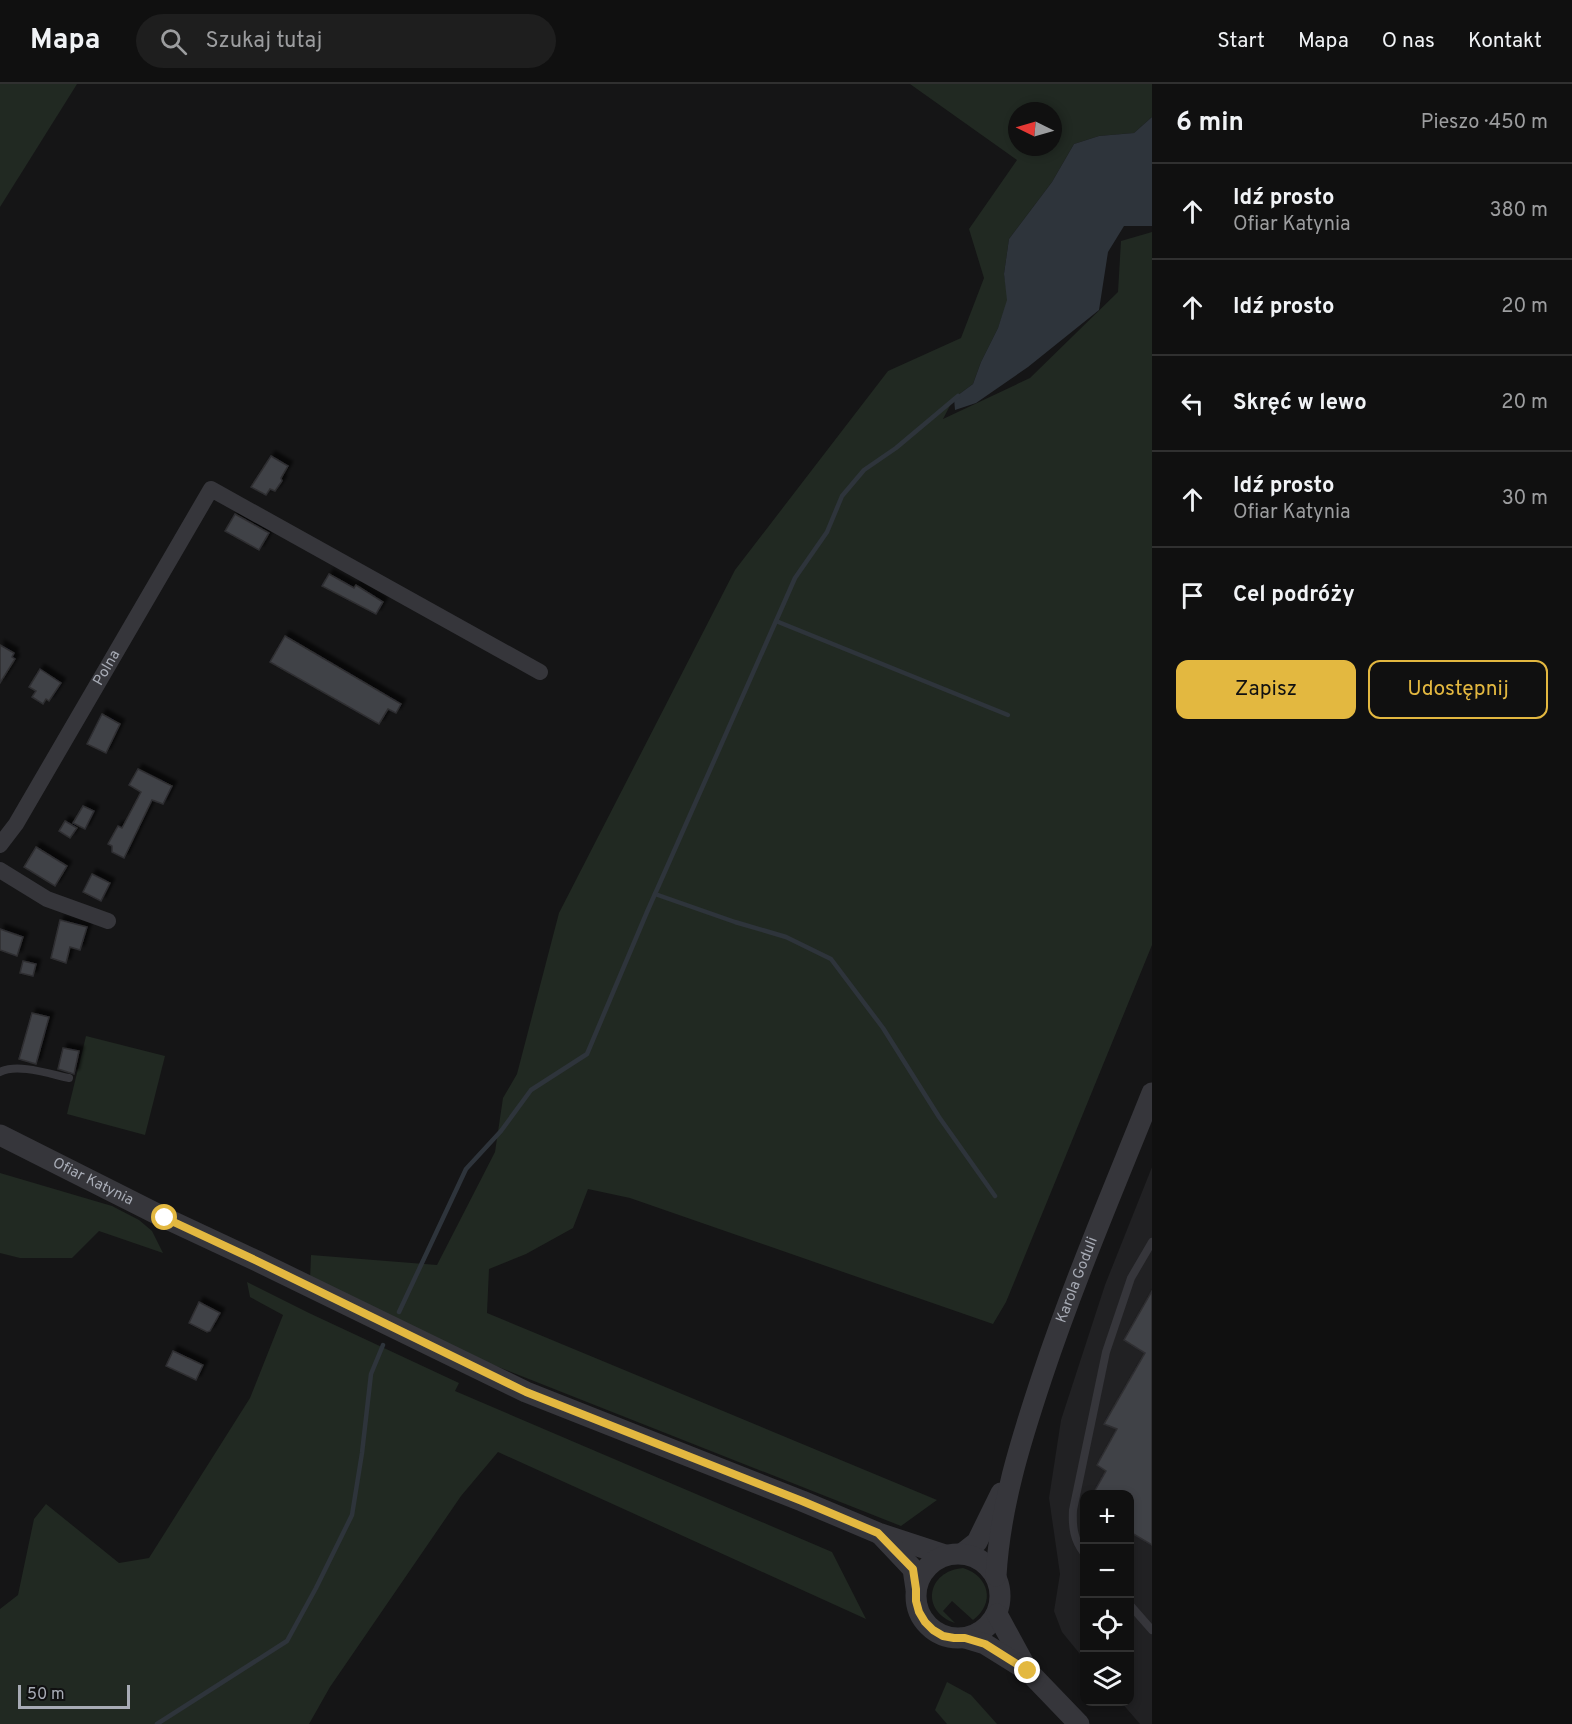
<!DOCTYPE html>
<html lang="pl">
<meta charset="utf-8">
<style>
:root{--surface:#101010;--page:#1e1e1e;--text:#f1f3f6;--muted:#9c9d9f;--line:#303030;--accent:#e3b840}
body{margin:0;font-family:Overpass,sans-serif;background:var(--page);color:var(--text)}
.controls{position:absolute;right:18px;bottom:18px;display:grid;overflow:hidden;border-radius:12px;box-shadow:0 3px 9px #0003}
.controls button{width:54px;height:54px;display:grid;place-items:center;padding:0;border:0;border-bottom:2px solid var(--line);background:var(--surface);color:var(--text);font:30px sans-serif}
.compass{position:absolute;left:1008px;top:18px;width:54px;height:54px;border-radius:50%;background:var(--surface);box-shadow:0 3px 9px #0003;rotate:275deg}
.scale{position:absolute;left:18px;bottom:15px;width:112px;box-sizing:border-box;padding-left:6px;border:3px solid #a7abb5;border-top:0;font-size:16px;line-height:21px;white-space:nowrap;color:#a7abb5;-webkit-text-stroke:4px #101011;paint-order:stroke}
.stop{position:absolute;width:18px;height:18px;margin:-14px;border:4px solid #e3b840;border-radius:50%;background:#fff}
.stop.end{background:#e3b840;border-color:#fff;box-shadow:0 2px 6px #0008}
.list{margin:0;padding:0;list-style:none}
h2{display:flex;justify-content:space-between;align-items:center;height:78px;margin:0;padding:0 24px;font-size:26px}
h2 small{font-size:20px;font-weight:400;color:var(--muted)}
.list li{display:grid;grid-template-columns:39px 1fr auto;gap:18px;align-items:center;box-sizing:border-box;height:96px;padding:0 24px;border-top:2px solid var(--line)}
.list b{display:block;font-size:22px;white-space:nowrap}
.list p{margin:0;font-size:20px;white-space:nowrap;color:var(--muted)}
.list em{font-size:20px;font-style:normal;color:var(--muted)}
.actions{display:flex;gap:12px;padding:18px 24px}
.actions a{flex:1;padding:14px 0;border:2px solid var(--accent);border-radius:12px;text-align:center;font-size:21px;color:var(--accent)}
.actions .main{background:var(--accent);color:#111}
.icon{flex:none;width:33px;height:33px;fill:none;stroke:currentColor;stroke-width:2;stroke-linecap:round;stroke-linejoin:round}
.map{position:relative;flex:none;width:1152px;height:1640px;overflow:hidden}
header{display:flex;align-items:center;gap:36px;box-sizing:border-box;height:84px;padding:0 30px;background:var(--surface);border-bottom:2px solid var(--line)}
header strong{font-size:28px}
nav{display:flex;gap:33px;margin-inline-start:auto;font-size:21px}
.search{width:420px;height:54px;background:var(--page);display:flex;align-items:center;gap:15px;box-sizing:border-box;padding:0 21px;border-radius:33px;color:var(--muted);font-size:22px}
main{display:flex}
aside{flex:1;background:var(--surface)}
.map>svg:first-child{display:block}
.built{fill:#212123}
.green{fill:#212922;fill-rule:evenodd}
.water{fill:#2e343b}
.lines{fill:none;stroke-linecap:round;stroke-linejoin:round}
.stream{stroke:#2e343b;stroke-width:4.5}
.building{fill:#414246;stroke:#2f2f32;stroke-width:1.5;filter:url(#shadow)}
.service{stroke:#36363b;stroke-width:8}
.minor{stroke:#36363b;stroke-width:16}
.tertiary{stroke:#36363b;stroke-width:21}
.route{stroke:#e3b840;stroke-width:8}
.labels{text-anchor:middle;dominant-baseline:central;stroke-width:4.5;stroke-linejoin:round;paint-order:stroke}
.street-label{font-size:15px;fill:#a7abb5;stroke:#101011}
</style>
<header>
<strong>Mapa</strong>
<div class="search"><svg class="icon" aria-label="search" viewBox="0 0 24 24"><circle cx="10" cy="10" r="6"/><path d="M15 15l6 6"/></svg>Szukaj tutaj</div>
<nav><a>Start</a><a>Mapa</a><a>O nas</a><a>Kontakt</a></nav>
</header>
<main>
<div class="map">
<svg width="1152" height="1640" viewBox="0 0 1152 1640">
<defs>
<filter id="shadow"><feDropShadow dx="4.5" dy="-4.5" stdDeviation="1.5" flood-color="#0009"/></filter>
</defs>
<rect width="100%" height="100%" fill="#151516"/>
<polygon class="built" points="1152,1083 1152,1640 1140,1640 1121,1618 1130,1618 1130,1410 1084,1410 1084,1575 1062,1548 1054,1527 1060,1490 1049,1414 1061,1336 1105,1201"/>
<g class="green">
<polygon points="0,0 77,0 0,123"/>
<path d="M910 0H1152V33L1134 49 1099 52 1074 60 1052 98 1009 155 1004 190 1008 216 998 244 981 278 973 300 954 314 943 335 1030 294 1118 208 1121 157 1152 148V861L1006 1218 993 1240 630 1114 588 1105 573 1144 526 1170 489 1185 487 1229 937 1416 901 1442 473 1273 310 1197 311 1171 437 1181 495 1068 503 1014 517 990 559 829 735 486 888 287 961 254 984 194 969 145 1017 76ZM1017 27H1053V63H1017Z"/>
<polygon points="86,952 165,972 145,1051 67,1030"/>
<polygon points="0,1089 112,1122 139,1136 152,1147 163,1169 99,1147 72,1174 20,1174 0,1169"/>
<polygon points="247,1198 309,1229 459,1299 455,1307 832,1468 866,1535 498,1368 461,1412 330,1603 309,1640 0,1640 0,1525 18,1511 34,1435 46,1420 119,1479 149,1474 250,1314 283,1231 250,1213"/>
<path d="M963 1484C989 1492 996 1519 973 1536L952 1517 943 1527 955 1539C920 1527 927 1487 963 1484Z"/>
<polygon points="947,1598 971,1611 997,1640 947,1640 935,1626"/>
</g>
<polygon class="water" points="1152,33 1152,142 1124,142 1108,168 1099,226 1028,283 976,319 955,326 954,314 973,300 981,278 998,244 1007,216 1004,190 1009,155 1052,98 1074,60 1099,52 1134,49"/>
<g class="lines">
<g class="stream">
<polyline points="776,537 1008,631"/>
<polyline points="655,810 735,838 786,853 831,875 883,944 939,1033 995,1112"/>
<polyline points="399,1228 466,1085 501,1047 531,1006 587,970 647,828 776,537 795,494 827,448 842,412 864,386 896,364 958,312"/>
<polyline points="157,1640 287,1557 316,1504 352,1431 362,1369 371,1290 383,1261"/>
</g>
</g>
<g class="building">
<polygon points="271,372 288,382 281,394 282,397 275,407 270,405 266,411 251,403"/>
<polygon points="235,430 269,449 259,466 225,447"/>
<polygon points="329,490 354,504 356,501 383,518 376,530 322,502"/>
<polygon points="285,552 401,620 396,629 388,625 379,640 270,578"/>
<polygon points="0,561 14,569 12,573 15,575 0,599"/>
<polygon points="40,585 61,599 49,617 46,615 43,620 32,613 36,607 29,603"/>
<polygon points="102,630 120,640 106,669 87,660"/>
<polygon points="138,685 172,702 163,720 152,716 124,774 112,768 112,762 108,760 118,742 122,744 141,708 129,701"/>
<polygon points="83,722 94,727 85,745 73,739"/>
<polygon points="65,737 77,744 70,754 59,747"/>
<polygon points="36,763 67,782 55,802 24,783"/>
<polygon points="92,790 110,799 101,817 83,808"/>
<polygon points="60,836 87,843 80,866 70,863 66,879 51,874"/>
<polygon points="0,845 23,853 17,872 0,866"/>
<polygon points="23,877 36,880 33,892 20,889"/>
<polygon points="32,929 49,933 36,980 19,975"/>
<polygon points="63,964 79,967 74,990 58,985"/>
<polygon points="1152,1207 1152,1461 1130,1448 1130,1410 1093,1410 1106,1387 1097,1381 1117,1345 1104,1340 1145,1269 1124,1256"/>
<polygon points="199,1218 220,1229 210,1247 207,1248 189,1239"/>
<polygon points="173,1267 203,1281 196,1296 166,1282"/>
</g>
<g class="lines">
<g class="service">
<path d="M0 988C17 979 50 990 69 994"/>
<path d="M1084 1469C1074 1456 1072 1443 1073 1426L1106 1268 1131 1194 1152 1158"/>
<polyline points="1130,1521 1152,1546"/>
</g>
<g class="minor">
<path id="s1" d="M0 761 16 740 211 405 540 588"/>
<polyline points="0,786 47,815 108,837"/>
</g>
<g class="tertiary">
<path id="s2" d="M0 1051 165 1134 257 1177 526 1308 802 1417 878 1449 945 1471"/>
<polyline points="880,1450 913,1485 916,1505"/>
<polyline points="963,1469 977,1458 1001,1409"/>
<circle cx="958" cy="1512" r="42"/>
<path id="s3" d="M996 1492C1000 1423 1020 1359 1042 1293 1074 1197 1114 1104 1152 1009"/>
<polyline points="997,1530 1028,1587 1079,1640"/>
<polyline points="965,1554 985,1560 1025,1585"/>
</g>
</g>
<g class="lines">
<polyline class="route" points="165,1134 257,1177 526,1308 802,1417 878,1449 913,1485 916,1505 916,1517 919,1528 925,1538 933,1546 943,1552 954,1554 965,1554 985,1560 1028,1587"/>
</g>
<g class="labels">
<g class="street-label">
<text stroke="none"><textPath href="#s1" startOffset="207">Polna</textPath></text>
<text stroke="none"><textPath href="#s2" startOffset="104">Ofiar Katynia</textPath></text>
<text stroke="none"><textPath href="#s3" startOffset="308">Karola Goduli</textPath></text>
</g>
</g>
</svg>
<div class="controls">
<button>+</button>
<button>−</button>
<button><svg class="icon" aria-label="locate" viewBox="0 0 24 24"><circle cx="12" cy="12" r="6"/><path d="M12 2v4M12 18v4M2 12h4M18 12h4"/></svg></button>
<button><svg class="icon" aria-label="layers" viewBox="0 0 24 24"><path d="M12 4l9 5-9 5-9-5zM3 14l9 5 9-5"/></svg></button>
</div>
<svg class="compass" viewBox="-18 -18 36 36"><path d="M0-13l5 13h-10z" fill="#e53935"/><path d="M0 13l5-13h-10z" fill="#9c9d9f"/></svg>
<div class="scale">50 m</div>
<div class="stop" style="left:165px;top:1134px"></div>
<div class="stop end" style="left:1028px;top:1587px"></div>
</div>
<aside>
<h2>6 min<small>Pieszo · 450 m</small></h2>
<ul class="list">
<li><svg class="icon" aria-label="ahead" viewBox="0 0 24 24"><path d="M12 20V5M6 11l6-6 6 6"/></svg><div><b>Idź prosto</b><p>Ofiar Katynia</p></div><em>380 m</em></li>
<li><svg class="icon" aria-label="ahead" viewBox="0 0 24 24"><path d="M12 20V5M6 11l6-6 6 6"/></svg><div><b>Idź prosto</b></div><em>20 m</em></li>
<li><svg class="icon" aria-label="left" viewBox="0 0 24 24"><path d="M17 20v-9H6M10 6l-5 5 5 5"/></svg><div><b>Skręć w lewo</b></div><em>20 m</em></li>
<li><svg class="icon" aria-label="ahead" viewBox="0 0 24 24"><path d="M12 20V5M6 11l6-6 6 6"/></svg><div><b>Idź prosto</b><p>Ofiar Katynia</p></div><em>30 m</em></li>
<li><svg class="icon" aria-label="arrive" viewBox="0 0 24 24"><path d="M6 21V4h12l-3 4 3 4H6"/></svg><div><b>Cel podróży</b></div></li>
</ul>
<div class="actions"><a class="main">Zapisz</a><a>Udostępnij</a></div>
</aside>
</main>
